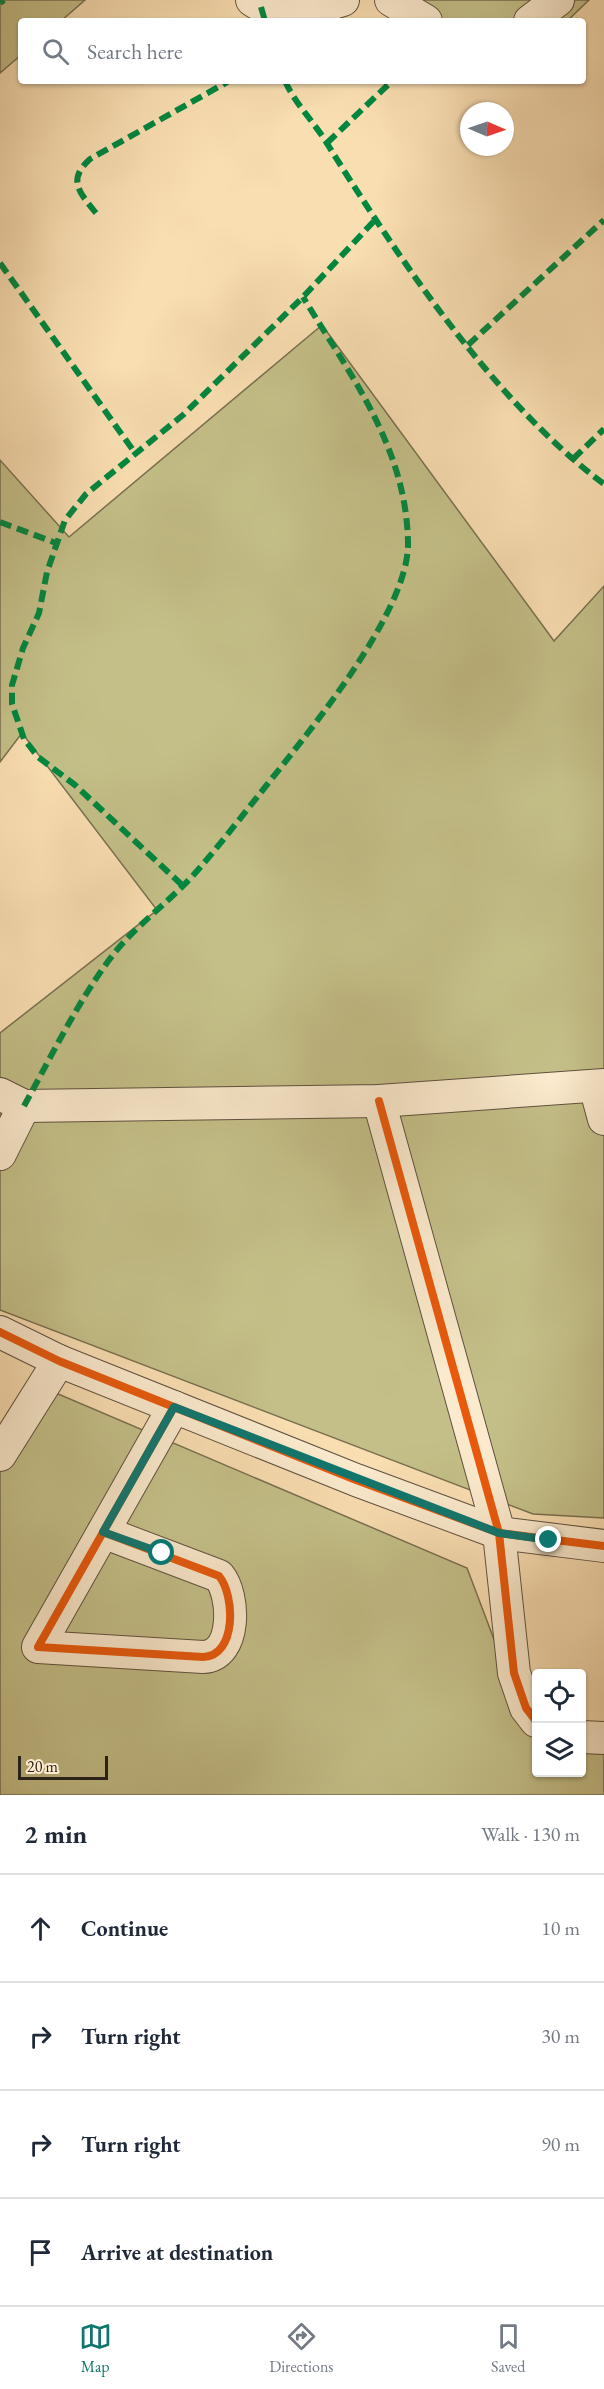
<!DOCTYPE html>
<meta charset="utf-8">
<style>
:root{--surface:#fff;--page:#f2f2f3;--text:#1f2937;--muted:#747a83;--line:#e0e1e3;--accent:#0f766e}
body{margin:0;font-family:"EB Garamond",serif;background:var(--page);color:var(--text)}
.controls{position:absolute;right:18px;bottom:18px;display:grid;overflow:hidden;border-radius:6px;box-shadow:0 2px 4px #0004}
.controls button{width:54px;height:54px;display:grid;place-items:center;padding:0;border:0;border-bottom:2px solid var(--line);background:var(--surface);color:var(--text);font:30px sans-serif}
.compass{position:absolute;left:460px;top:102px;width:54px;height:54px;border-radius:50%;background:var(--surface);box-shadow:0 2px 4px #0004;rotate:92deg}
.scale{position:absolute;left:18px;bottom:15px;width:90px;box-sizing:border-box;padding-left:6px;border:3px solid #2c2218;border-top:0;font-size:16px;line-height:21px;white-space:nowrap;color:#2c2218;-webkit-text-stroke:4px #fbeacd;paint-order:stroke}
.stop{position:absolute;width:18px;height:18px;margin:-14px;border:4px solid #0f766e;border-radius:50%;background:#fff}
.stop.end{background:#0f766e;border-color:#fff;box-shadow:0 2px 6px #0008}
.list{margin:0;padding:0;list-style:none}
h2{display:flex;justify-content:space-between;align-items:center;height:78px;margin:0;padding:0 24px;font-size:26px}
h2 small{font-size:20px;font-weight:400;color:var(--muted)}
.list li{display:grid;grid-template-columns:39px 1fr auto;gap:18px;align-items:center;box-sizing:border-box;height:108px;padding:0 24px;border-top:2px solid var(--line)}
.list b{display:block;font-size:22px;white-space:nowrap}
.list em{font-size:20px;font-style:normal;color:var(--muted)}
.icon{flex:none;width:33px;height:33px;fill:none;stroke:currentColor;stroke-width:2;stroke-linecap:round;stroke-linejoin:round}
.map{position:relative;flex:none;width:604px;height:1795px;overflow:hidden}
.search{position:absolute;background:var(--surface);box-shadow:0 2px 4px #0004;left:18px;right:18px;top:18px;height:66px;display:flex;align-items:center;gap:15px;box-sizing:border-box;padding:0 21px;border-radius:6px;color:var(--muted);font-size:22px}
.sheet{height:510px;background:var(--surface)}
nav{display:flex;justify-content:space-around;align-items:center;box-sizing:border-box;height:84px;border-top:2px solid var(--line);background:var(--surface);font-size:16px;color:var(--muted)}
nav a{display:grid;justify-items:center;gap:3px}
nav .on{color:var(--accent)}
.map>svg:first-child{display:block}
.green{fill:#c4bf88;stroke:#787050;stroke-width:1.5}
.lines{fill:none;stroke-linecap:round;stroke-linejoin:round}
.minor-casing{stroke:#5f513e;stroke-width:34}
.minor{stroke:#fbeacd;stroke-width:32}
.quiet{stroke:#00873e;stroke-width:6;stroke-dasharray:12 6;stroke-linecap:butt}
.cycleway-casing{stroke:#fbeacd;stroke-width:11}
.cycleway{stroke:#e8590c;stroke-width:8}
.route{stroke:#0f766e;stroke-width:8}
</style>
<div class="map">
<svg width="604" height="1795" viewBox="0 0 604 1795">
<rect width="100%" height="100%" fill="#f9deb2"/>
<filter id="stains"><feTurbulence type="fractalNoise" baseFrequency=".00333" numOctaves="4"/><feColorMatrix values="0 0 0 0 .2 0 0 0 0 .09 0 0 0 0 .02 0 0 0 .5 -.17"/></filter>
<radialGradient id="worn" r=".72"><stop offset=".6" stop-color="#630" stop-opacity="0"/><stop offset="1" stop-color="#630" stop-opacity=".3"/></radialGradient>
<g class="green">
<polygon points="0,0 85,0 61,21 21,21 21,55 0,73"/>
<polygon points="399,0 589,0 567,21 426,21"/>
<polygon points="322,325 554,641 604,586 604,1518 533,1514 0,1310 0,1033 157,910 22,733 0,762 0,460 69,537"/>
<polygon points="30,1382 467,1568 529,1732 536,1733 536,1772 582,1772 582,1735 604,1736 604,1795 0,1795 0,1431"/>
</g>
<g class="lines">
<g class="minor-casing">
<g id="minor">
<path d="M252 0C278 19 314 9 343 0"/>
<polyline points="391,0 426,21"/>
<polyline points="530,21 558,0"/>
<polyline points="595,1086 604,1119"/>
<polyline points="0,1094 24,1106 379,1101 604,1085"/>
<polyline points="379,1101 499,1533 514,1673 526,1708 536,1721"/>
<polyline points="0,1154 24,1106"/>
<polyline points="0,1332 59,1361 356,1480 499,1533 604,1546"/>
<polyline points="0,1455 59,1361"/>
<path d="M103 1532 219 1576C235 1595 237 1656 203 1657L38 1647 174 1407"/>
<polyline points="582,1737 604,1738"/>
</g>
</g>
<use href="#minor" class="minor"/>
<g class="quiet">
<polyline points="0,3 4,0"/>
<polyline points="261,7 265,21"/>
<path d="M285 81C296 105 315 123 328 145 399 259 495 403 604 484"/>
<polyline points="327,143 392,81"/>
<path d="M96 213C79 192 67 180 90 159L229 81"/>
<polyline points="0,263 135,453"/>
<polyline points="468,345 604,220"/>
<polyline points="573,459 604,429"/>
<polyline points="0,522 56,543"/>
<polyline points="182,885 75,785 38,757 24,739 12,704 12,685 23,648 39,613 47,572 65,520 86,494 183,415 303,297 375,220"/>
<path d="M24 1106C51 1057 76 1005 109 960 134 926 170 902 197 871 218 847 238 821 258 796 302 740 410 613 408 542 406 446 350 375 303 297"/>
</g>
<g class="cycleway-casing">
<g id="cycleway">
<polyline points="379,1101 499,1533 514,1673 526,1708 536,1721"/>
<polyline points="0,1332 59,1361 356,1480 499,1533 604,1546"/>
<path d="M103 1532 219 1576C235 1595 237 1656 203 1657L38 1647 174 1407"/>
</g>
</g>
<use href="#cycleway" class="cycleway"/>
</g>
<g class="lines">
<polyline class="route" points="162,1553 103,1532 174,1407 499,1533 549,1540"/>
</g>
<rect width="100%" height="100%" filter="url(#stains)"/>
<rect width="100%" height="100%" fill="url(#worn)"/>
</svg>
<div class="controls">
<button><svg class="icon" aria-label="locate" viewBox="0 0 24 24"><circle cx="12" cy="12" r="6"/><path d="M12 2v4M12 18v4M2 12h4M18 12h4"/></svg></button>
<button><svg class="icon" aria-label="layers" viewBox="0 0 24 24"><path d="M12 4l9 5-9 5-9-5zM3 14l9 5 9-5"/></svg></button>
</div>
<svg class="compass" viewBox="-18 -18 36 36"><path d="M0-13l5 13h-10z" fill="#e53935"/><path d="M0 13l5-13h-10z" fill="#747a83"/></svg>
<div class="scale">20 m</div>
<div class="stop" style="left:162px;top:1553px"></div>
<div class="stop end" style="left:549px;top:1540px"></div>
<div class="search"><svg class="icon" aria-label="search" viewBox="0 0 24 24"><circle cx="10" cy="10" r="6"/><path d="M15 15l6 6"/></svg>Search here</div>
</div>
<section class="sheet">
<h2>2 min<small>Walk · 130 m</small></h2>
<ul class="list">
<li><svg class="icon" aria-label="ahead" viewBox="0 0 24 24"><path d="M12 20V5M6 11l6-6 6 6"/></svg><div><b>Continue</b></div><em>10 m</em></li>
<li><svg class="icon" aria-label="right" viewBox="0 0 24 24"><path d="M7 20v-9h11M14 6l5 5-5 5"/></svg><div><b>Turn right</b></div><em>30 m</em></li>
<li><svg class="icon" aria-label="right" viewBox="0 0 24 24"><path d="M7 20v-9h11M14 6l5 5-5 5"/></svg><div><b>Turn right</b></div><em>90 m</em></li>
<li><svg class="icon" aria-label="arrive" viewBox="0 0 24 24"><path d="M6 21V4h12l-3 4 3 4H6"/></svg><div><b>Arrive at destination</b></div></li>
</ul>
</section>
<nav>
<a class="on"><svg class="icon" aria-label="map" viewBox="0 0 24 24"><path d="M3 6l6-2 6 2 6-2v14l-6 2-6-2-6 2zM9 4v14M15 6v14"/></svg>Map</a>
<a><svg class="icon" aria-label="directions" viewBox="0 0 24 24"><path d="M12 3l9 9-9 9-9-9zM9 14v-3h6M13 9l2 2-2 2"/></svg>Directions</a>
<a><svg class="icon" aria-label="saved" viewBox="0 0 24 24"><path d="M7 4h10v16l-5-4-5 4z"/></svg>Saved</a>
</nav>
